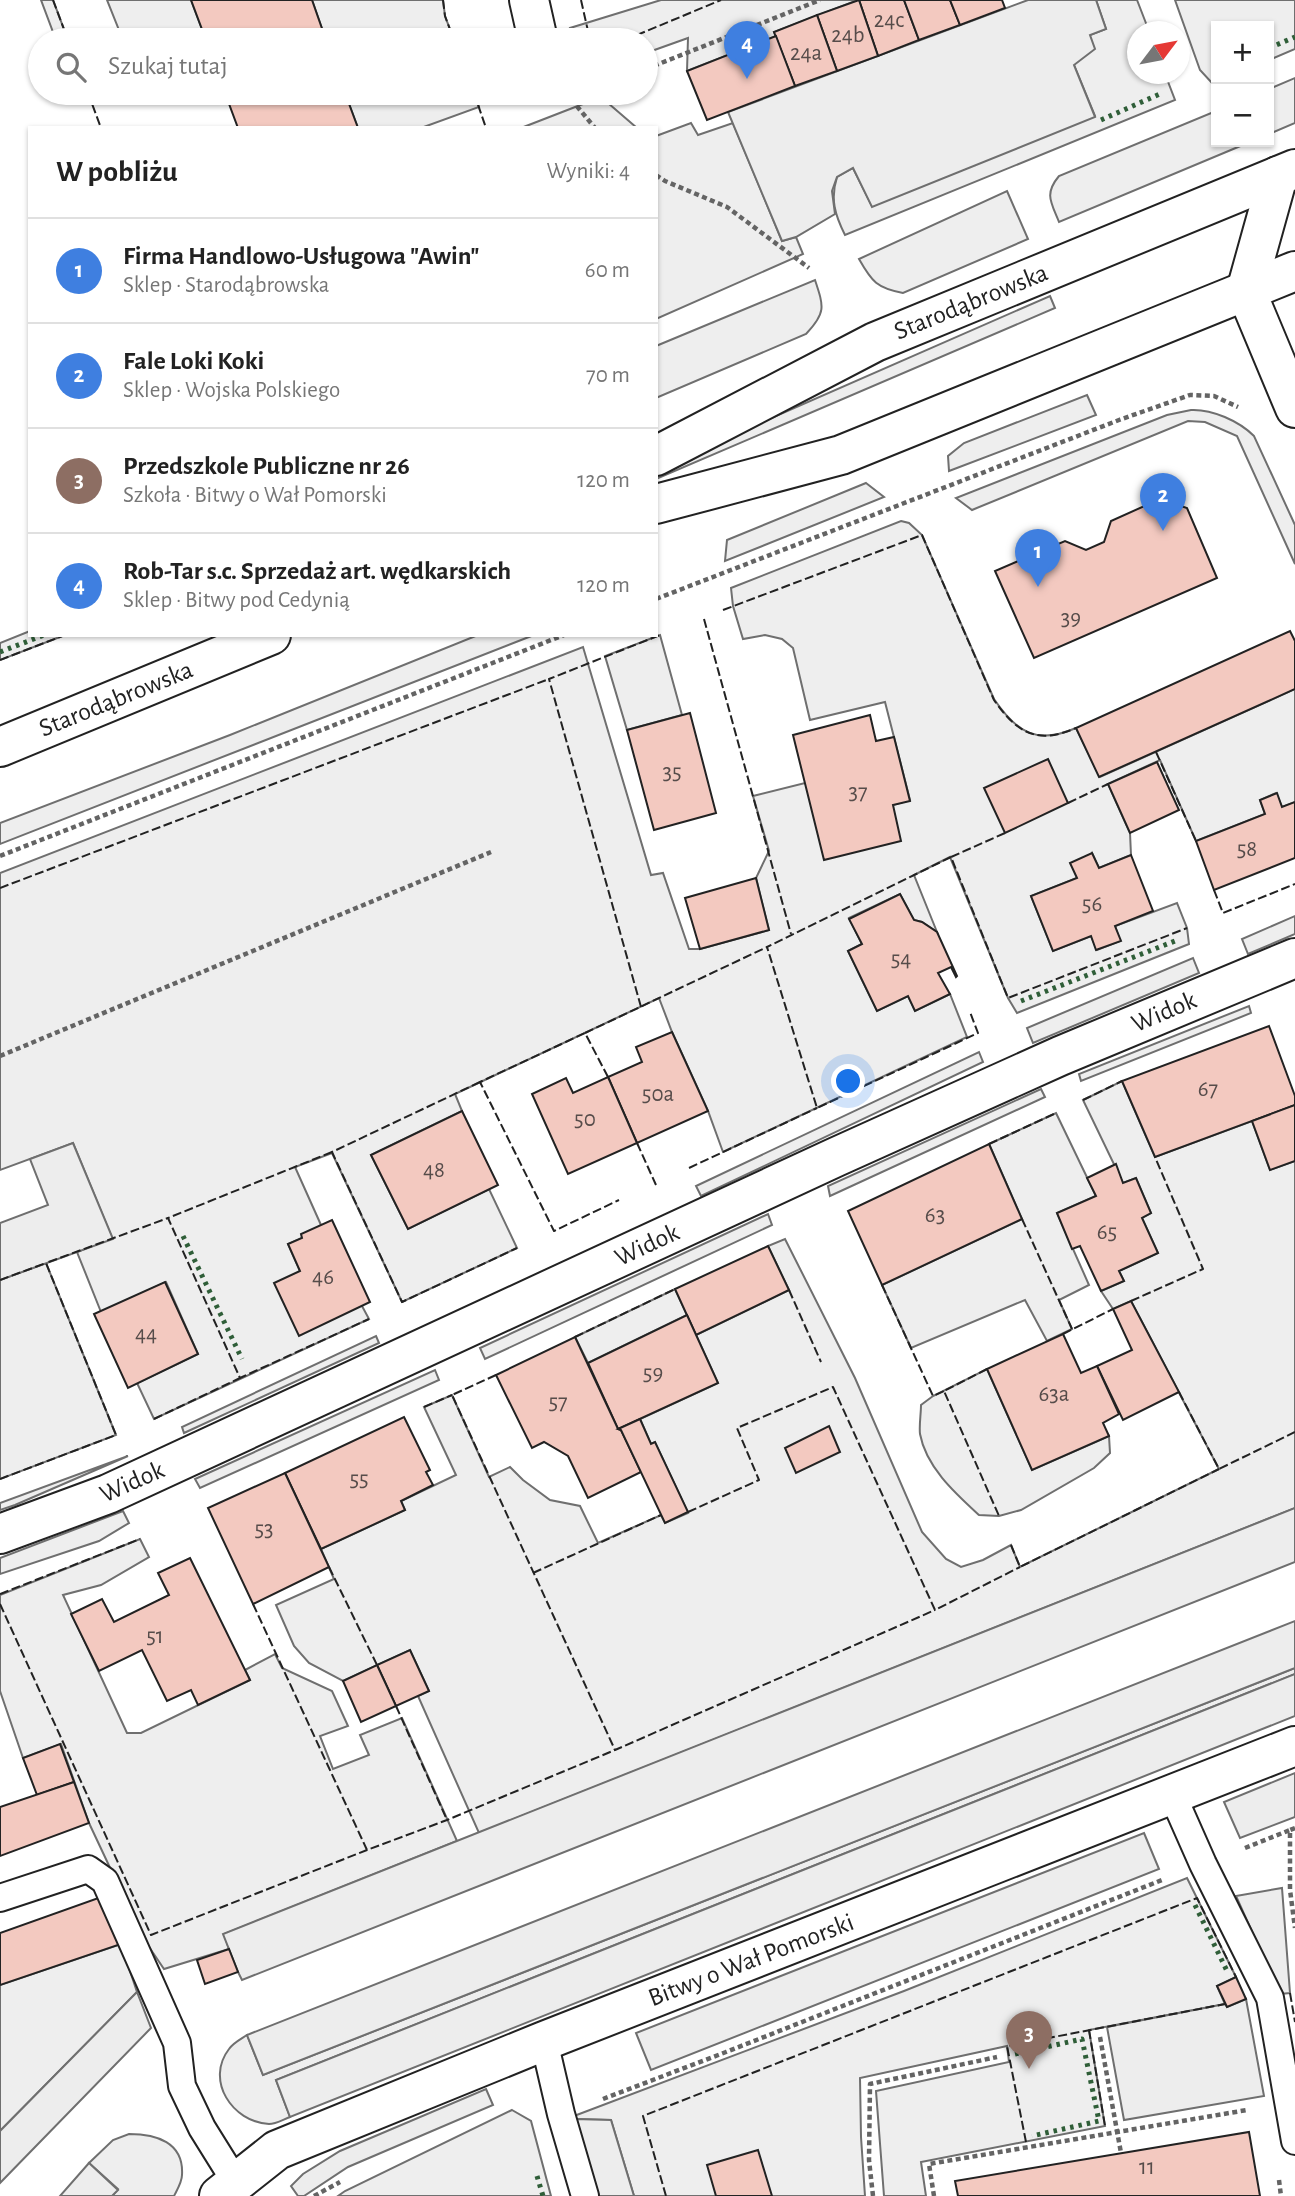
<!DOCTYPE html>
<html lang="pl">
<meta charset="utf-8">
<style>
:root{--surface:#fff;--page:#f2f2f2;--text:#222;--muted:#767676;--line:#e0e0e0;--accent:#c62828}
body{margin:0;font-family:"Alegreya Sans",sans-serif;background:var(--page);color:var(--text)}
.controls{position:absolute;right:21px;top:21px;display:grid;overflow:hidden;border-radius:0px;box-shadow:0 2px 5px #0004}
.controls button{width:63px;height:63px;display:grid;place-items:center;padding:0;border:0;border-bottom:2px solid var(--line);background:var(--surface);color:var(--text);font:35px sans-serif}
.compass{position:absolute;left:1127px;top:21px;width:63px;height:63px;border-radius:50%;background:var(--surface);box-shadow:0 2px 5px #0004;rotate:58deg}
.you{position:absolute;left:849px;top:1082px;width:24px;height:24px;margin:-18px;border:5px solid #fff;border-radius:50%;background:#1a73e8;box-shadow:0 0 0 10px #1a73e833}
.badge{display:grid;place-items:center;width:46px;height:46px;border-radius:50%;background:var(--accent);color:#fff;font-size:23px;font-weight:700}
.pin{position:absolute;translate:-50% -58px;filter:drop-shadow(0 2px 4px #0008)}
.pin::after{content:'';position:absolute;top:37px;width:24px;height:21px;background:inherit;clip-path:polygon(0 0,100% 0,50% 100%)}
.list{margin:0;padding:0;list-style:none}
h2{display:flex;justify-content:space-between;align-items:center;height:91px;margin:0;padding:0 28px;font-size:30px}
h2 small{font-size:23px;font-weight:400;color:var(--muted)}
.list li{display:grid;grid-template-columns:46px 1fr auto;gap:21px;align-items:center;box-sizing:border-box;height:105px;padding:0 28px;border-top:2px solid var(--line)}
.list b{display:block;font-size:26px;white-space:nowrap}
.list p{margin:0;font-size:23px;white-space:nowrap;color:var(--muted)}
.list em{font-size:23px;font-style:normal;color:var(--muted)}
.icon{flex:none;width:38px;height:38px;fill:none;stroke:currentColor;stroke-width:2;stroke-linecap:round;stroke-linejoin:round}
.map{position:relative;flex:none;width:1295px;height:2196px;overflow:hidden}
.search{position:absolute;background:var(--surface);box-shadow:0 2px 5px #0004;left:28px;top:28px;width:630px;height:77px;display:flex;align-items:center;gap:18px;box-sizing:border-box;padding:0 24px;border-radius:38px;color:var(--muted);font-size:26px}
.panel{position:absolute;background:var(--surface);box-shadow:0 2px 5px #0004;left:28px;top:126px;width:630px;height:511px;border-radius:0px}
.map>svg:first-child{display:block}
.green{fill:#eee;stroke:#6f6f6f;stroke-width:2}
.parking{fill:#ededed;stroke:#6f6f6f;stroke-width:2}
.building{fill:#f3c9c0;stroke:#222;stroke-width:2}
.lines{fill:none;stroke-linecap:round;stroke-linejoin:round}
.service-casing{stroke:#222;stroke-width:30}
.minor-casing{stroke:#222;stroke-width:42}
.tertiary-casing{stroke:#222;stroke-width:42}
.path{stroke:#646464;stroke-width:4.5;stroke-dasharray:5 3.5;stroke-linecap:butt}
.service{stroke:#fff;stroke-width:26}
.minor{stroke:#fff;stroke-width:38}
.tertiary{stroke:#fff;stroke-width:38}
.hedge{stroke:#2f5e38;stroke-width:5;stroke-dasharray:3.5 5;stroke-linecap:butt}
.fence{stroke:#222;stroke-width:2;stroke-dasharray:9 3.5;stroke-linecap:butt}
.labels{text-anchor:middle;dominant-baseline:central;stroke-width:5;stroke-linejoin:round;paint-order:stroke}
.number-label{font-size:23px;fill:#564c4a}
.street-label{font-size:26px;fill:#222;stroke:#fff}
</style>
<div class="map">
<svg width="1295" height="2196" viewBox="0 0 1295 2196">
<rect width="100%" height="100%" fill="#fff"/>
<g class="green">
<polygon points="41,0 53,0 68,40 56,40"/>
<polygon points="107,0 191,0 206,40 123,40"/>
<polygon points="312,0 443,0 445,16 454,40 326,40"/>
<polygon points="661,0 858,0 774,32 776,36 687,71 688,38 646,53 646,40 573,40 570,28"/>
<path d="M1096 0H1137L1149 31 1138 32V74H1165L1175 100 845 235C835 215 830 199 837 177L853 168 872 206 1095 116 1074 65 1090 35 1106 29Z"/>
<polygon points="1175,0 1295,0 1295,49 1269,60 1269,26 1216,26 1216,81 1212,83 1200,70"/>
<polygon points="1295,78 1295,123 1269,134 1269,89"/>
<polygon points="345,93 474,93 479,107 421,128 358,128"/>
<polygon points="601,97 637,128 521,128"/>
<path d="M1216 111V142H1250L1059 222C1051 202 1044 194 1059 176Z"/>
<polygon points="691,123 698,135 733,123 782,241 796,237 803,254 656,319 656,136"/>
<path d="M1007 191 1028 239 903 293C877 288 872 282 859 259Z"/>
<path d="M815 280C824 307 826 313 806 334L656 398V346Z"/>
<polygon points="1050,296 1055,308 656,479 656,471 705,447"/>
<polygon points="1087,395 1096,415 949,471 948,456 964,443"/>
<path d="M1191 410C1212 409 1239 421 1254 436L1295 525V564L1237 436 1205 422 1188 421 972 510 956 498 1167 415Z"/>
<polygon points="866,483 884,497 725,561 727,540"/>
<path d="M901 521 909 523 922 535 994 699C1017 733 1037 745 1076 728L1100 777 1295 689V802L1282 807 1276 793 1260 800 1265 814 1196 841 1160 760 1108 784 1130 833 1131 855 1099 868 1092 853 1077 878 1031 896 1053 951 1091 936 1097 950 1120 941 1115 926 1177 903 1187 928 1189 944 1017 1013 1008 998 950 857 914 875 937 932 922 922 914 920 900 894 849 918 862 944 848 951 877 1011 908 996 915 1011 950 994 967 1037 723 1152 708 1111 672 1032 659 998 455 1094 462 1111 371 1155 408 1229 489 1189 517 1248 402 1302 332 1153 295 1167 321 1225 302 1238 288 1244 300 1271 362 1306 369 1319 154 1419 137 1383 198 1354 166 1282 101 1312 77 1252 112 1238 73 1143 0 1170V873L583 647 651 875 663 873 689 949H700L769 930 756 878 769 851 753 796 805 783 893 805 910 800 885 702 810 720 793 648 782 639 765 635 743 639 733 606 731 588Z"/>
<polygon points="30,631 30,635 65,635 0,660 0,643"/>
<polygon points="478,635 534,635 0,844 0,823 230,735"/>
<polygon points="660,635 682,715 627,730 605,656"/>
<polygon points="1295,916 1295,934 1248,954 1242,939"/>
<polygon points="1193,958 1199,973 1033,1043 1027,1028"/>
<polygon points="1249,1006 1251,1013 1081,1081 1079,1074"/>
<polygon points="979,1052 983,1062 701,1196 696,1186"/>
<polygon points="1122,1081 1155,1157 1252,1121 1270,1170 1295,1161 1295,1508 479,1833 418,1696 429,1691 410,1650 343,1681 309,1663 294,1646 276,1605 334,1579 321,1549 405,1510 401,1501 456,1475 424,1407 452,1395 489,1477 510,1467 523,1480 550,1500 580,1506 598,1543 661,1515 665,1523 688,1513 655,1442 651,1444 640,1419 718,1383 696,1335 789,1290 768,1246 785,1239 855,1378 922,1532 946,1559 961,1567 983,1560 1011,1545 1020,1567 1219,1469 1131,1301 1113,1309 1101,1291 1124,1281 1119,1271 1158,1253 1142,1218 1151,1213 1136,1178 1123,1183 1083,1100"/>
<polygon points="1041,1089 1045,1097 830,1196 828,1186"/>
<polygon points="1056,1113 1096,1196 1057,1213 1089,1285 1059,1300 1072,1329 1047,1341 1025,1300 911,1348 882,1285 1022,1219 989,1144"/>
<polygon points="768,1214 772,1225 485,1359 480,1348"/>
<polygon points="46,1263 116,1435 0,1479 0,1280"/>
<polygon points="675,1289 687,1315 588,1363 575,1337"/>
<polygon points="376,1336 379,1343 184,1433 182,1427"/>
<path d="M987 1369 1032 1470 1109 1436 1110 1453 1094 1468 1021 1510 999 1516 979 1515C955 1493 926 1467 920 1434 919 1425 921 1414 921 1405L933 1396Z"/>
<polygon points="435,1370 439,1380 200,1488 195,1479"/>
<polygon points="128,1456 15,1505 0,1510 0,1503"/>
<polygon points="123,1511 129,1523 99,1541 0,1574 0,1558"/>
<polygon points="140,1539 149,1557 101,1585 63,1595 127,1733 141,1733 250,1680 245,1670 275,1654 282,1668 332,1691 348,1726 320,1736 333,1769 369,1755 360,1735 402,1718 457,1841 224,1934 229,1949 164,1969 143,1938 89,1823 61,1744 23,1758 0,1691 0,1595"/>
<path d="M1295 1668V1674L276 2080 290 2117C284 2119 276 2124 269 2124 232 2122 205 2080 229 2049 233 2043 241 2039 247 2035L263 2075Z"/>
<polygon points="1187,1878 1236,1977 1217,1986 1225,2004 1089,2030 1105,2126 921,2162 926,2196 884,2196 876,2091 1009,2062 1007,2046 860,2078 861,2137 865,2196 634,2196 611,2120 574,2119 574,2116 904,1991"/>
<polygon points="121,1944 137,1992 0,2131 0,1985"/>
<polygon points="512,2110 531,2121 551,2196 338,2196 345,2191"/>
<path d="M129 2134C156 2134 184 2142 182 2175 182 2182 177 2190 174 2196H112L118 2189 89 2163 113 2140Z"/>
</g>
<g class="parking">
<polygon points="1028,0 1096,0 1106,29 1090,35 1095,49 1074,65 1095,117 872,207 853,168 837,177 832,191 835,214 796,237 782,241 728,112"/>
<polygon points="73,1143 113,1239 0,1280 0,1223 48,1205 30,1159"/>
<polygon points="1295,1508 1295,1562 242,1980 238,1972 223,1934"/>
<polygon points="1295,1621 1295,1668 263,2075 247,2035"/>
<polygon points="1295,1674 1295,1716 290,2117 276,2080"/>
<polygon points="1295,1773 1295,1817 1240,1838 1224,1802"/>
<polygon points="1144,1833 1159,1869 651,2070 636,2033"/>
<polygon points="1282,1888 1290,1993 1280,1994 1236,1896"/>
<polygon points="137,1992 151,2028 0,2183 0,2131"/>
<polygon points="1246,1999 1264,2096 1124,2120 1107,2027 1225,2004 1227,2007"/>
<polygon points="486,2089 493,2105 348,2167 304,2196 298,2196 291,2186 303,2174 340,2151"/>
<polygon points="574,2119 611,2120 634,2196 597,2196"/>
<polygon points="89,2163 118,2190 112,2196 60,2196"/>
</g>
<g class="building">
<polygon points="191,0 312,0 326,40 206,40"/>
<polygon points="859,0 904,0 919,40 878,56"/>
<polygon points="859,0 878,56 837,71 817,15"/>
<polygon points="904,0 950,0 960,25 919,40"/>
<polygon points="950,0 1002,0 1005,8 960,25"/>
<polygon points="817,15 837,71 795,86 774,32"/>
<polygon points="776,36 795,86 707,120 687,71"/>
<polygon points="225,93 345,93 358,128 238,128"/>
<polygon points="1160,499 1187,508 1217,578 1034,658 995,571 1065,541 1086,550 1104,542 1111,521"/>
<polygon points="1290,631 1295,641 1295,689 1099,777 1076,728"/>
<polygon points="690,713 716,813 654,830 627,730"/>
<polygon points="870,715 876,741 894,737 910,801 893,805 901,841 824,860 793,735"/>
<polygon points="1048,759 1068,803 1005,833 984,788"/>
<polygon points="1157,762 1179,810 1130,833 1108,784"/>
<polygon points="1277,793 1282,807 1295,802 1295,858 1214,890 1196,841 1265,814 1260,800"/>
<polygon points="1092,853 1099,868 1131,855 1153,911 1115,926 1121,941 1096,950 1091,936 1053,951 1031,896 1077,878 1070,863"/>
<polygon points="756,878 769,930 700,949 685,898"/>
<polygon points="900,894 914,920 922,922 937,932 957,976 956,977 951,967 938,973 950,994 915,1011 908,996 877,1011 848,951 862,944 849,919"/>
<polygon points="1269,1026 1295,1096 1295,1105 1155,1157 1122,1081"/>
<polygon points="672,1032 708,1111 637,1143 608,1077 642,1062 636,1047"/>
<polygon points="608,1077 637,1143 568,1174 532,1094 566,1078 573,1093"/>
<polygon points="1295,1105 1295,1161 1270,1170 1252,1121"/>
<polygon points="462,1111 498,1185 408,1229 371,1155"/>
<polygon points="989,1144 1022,1219 882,1285 848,1211"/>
<polygon points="1116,1164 1123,1183 1136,1178 1151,1213 1142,1218 1158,1253 1119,1271 1124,1281 1101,1291 1080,1246 1072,1249 1057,1213 1096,1196 1087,1178"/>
<polygon points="332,1220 370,1302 299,1336 274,1283 300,1271 288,1244 302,1238 301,1234"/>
<polygon points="768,1246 789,1290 696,1335 675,1289"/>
<polygon points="165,1282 198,1354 128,1388 94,1314"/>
<polygon points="1131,1301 1179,1392 1123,1420 1097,1366 1132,1350 1113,1309"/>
<polygon points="687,1315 718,1383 618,1429 588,1363"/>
<polygon points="1063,1334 1081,1373 1097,1366 1119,1414 1103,1423 1109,1436 1032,1470 987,1369"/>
<polygon points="575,1337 618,1429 621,1430 641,1472 588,1498 568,1456 544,1442 532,1448 496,1375"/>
<polygon points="404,1417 430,1470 426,1472 433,1485 401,1501 405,1510 321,1549 285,1473"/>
<polygon points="640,1419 651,1444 655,1442 688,1512 665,1523 621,1430 618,1429"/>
<polygon points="829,1426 840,1452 796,1473 785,1448"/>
<polygon points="285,1473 329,1567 253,1604 208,1508"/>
<polygon points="190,1558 250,1680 198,1705 191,1690 167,1701 142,1650 99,1671 71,1614 102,1599 114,1622 169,1595 158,1573"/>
<polygon points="410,1650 429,1691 396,1706 377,1665"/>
<polygon points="377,1665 396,1706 361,1722 343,1681"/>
<polygon points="60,1744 74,1782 37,1795 23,1758"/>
<polygon points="74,1782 89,1823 0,1856 0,1807"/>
<polygon points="104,1896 121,1944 0,1985 0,1933"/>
<polygon points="229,1949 238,1972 205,1984 197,1960"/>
<polygon points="1236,1977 1246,1999 1227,2007 1217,1986"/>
<polygon points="1249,2132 1260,2196 958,2196 955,2181"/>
<polygon points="758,2150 772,2196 716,2196 707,2165"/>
</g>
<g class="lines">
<g class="service-casing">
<g id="service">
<polyline points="1172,1794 1203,1864 1270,1998 1295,2141"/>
<polyline points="0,1898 88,1869 105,1881 177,2043 182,2086 202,2128 235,2181"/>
<polyline points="544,2041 561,2114 585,2196"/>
</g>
</g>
<g class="minor-casing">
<g id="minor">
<polyline points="529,0 538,40"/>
<polyline points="1278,176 1246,291 1295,408"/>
<polyline points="0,1534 108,1494 836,1157 1060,1056 1295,958"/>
<polyline points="219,2196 277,2150 544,2041 1295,1746"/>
</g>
</g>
<g class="tertiary-casing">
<g id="tertiary">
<polyline points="656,456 875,342 1295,169"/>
<polyline points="656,504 841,455 1295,271"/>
<polyline points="0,747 271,635"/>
</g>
</g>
<g class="path">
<polyline points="646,69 820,0"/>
<polyline points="566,93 595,128"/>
<polyline points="656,175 665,181 727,207 809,268"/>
<polyline points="656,599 1119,420 1190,395 1214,396 1238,407"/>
<polyline points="0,856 564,635"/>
<polyline points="0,1056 491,852"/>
<polyline points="1295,1828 1290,1830 1290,1890 1295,1928"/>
<polyline points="1245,1848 1290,1830"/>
<polyline points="1100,2037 1121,2153"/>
<polyline points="603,2099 726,2052 1162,1880"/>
<polyline points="1279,2180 1281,2196"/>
<polyline points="314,2196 340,2182"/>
<polyline points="873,2196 869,2160 870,2084 997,2057"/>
<polyline points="934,2196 929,2164 1247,2110"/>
</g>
<use href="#service" class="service"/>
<use href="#minor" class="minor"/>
<use href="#tertiary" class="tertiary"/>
<g class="hedge">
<polyline points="1269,48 1295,37"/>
<polyline points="1101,120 1162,93"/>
<polyline points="0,652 44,635"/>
<polyline points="1021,1001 1175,941"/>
<polyline points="183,1236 242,1359"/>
<polyline points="1195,1905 1228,1973"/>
<polyline points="1015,2054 1082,2039 1099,2121 1032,2136"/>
<polyline points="537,2176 543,2196"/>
</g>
<g class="fence">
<polyline points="53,0 68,40"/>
<polyline points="443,0 445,16 454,40"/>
<polyline points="581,0 590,40"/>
<polyline points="625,40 721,0"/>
<polyline points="88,93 101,128"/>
<polyline points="474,93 486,128"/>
<path d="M723 610 922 535 994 700C1017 733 1037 745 1076 728"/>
<polyline points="704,619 791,934"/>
<polyline points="0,660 65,635"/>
<polyline points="1156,752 1196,841"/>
<polyline points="1068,803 1108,784"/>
<polyline points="1005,833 951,857 1008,998 1187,928"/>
<polyline points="951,857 767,947 817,1108 978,1033 970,1012"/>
<polyline points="0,888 549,679"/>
<polyline points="1214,890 1223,913 1295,884"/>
<polyline points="641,1007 549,679 660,635"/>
<polyline points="585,1033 767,947"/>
<polyline points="608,1077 585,1033 480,1082 554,1231 619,1200"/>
<polyline points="480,1082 332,1152 402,1302 517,1248"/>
<polyline points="1083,1100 1122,1081"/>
<polyline points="637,1143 656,1185"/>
<polyline points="989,1144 1056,1113"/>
<polyline points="332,1152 168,1218 240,1378 369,1319"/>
<polyline points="689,1168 817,1108"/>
<polyline points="1022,1219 1072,1329"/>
<polyline points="0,1280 46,1263"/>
<polyline points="882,1285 933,1396 944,1391"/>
<polyline points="789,1290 821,1362"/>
<polyline points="1131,1301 1203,1269 1155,1157"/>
<polyline points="1063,1334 1113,1309"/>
<polyline points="575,1337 675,1289"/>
<polyline points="987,1369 944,1391 999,1516"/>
<polyline points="496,1375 452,1395 615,1750 935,1610"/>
<polyline points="1179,1392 1219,1469 1295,1432"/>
<polyline points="424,1407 452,1395"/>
<polyline points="154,1419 240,1378"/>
<polyline points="0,1479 116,1435 46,1263 168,1218"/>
<polyline points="688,1512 759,1480 737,1428 833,1387 935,1610 1020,1567"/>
<polyline points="1011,1545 1020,1567 1219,1469"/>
<polyline points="329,1567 377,1665"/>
<polyline points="533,1573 661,1515"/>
<polyline points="0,1594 140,1539"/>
<polyline points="0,1604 151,1935 367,1850"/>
<polyline points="253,1604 367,1850 447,1820 615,1750"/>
<polyline points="396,1706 447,1820"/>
<polyline points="1290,1993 1295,2022"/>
<polyline points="1089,2030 1105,2126"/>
<polyline points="1026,2142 1007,2046 1225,2004"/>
<polyline points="666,2196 643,2116 1197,1898 1236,1977"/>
</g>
</g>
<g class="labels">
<g class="number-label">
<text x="889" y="20">24c</text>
<text x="848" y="35">24b</text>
<text x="806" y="53">24a</text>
<text x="1071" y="618">39</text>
<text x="672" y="772">35</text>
<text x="858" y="792">37</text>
<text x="1247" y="849">58</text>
<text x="1092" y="904">56</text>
<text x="901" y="959">54</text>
<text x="1208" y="1089">67</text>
<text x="658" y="1094">50a</text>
<text x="585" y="1119">50</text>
<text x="434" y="1170">48</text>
<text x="935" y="1215">63</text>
<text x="1107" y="1232">65</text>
<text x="323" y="1277">46</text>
<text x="146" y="1334">44</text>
<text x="653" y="1373">59</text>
<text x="1054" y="1394">63a</text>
<text x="558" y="1402">57</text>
<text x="359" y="1479">55</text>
<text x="264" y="1529">53</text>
<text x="155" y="1636">51</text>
<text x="1147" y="2167">11</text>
</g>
<g class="street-label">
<text transform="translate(971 302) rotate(-22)">Starodąbrowska</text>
<text transform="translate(116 699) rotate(-22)">Starodąbrowska</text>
<text transform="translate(1164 1012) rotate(-23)">Widok</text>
<text transform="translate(647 1245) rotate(-25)">Widok</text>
<text transform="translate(132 1482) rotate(-24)">Widok</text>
<text transform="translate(751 1960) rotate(-21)">Bitwy o Wał Pomorski</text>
</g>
</g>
</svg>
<div class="controls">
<button>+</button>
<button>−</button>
</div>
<svg class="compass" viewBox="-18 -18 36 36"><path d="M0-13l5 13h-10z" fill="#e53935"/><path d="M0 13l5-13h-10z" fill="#767676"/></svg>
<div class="you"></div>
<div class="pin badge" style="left:1038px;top:587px;background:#3f7fe0">1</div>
<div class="pin badge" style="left:1163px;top:531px;background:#3f7fe0">2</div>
<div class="pin badge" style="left:1029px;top:2069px;background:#8d6e63">3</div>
<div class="pin badge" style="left:747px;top:79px;background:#3f7fe0">4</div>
<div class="search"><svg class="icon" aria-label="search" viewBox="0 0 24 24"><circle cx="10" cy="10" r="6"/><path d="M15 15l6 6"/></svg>Szukaj tutaj</div>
<section class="panel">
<h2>W pobliżu<small>Wyniki: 4</small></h2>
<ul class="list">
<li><span class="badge" style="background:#3f7fe0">1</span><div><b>Firma Handlowo-Usługowa &quot;Awin&quot;</b><p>Sklep · Starodąbrowska</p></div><em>60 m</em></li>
<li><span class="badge" style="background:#3f7fe0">2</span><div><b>Fale Loki Koki</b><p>Sklep · Wojska Polskiego</p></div><em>70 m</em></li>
<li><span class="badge" style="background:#8d6e63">3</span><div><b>Przedszkole Publiczne nr 26</b><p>Szkoła · Bitwy o Wał Pomorski</p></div><em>120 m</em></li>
<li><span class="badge" style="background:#3f7fe0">4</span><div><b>Rob-Tar s.c. Sprzedaż art. wędkarskich</b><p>Sklep · Bitwy pod Cedynią</p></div><em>120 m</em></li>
</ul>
</section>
</div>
